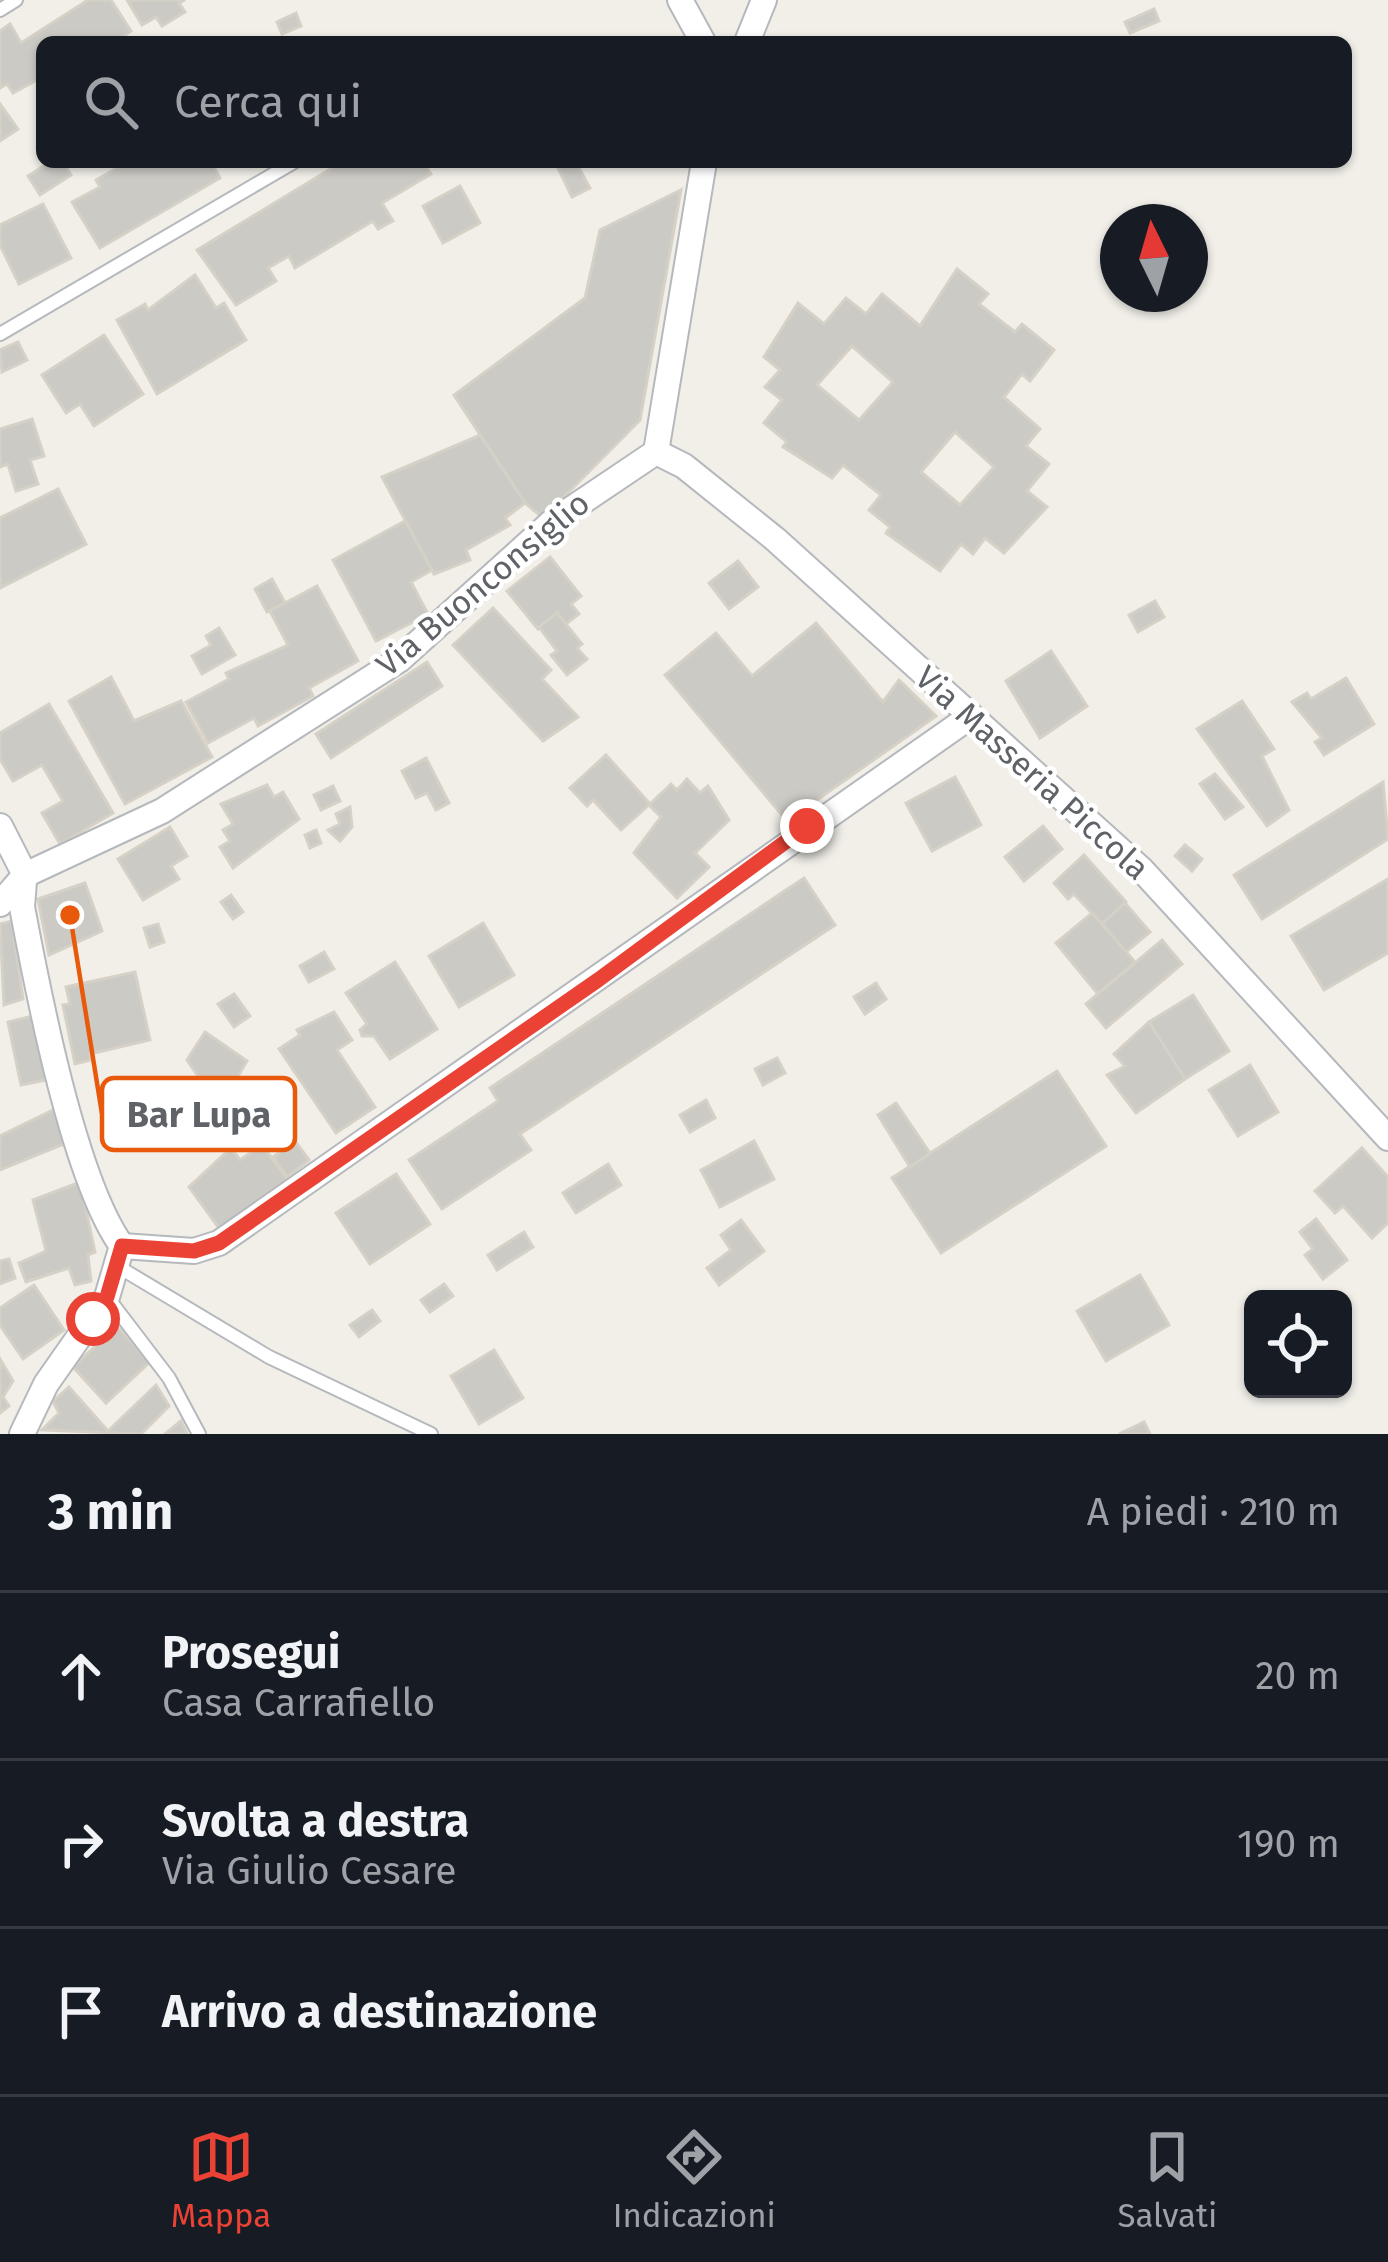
<!DOCTYPE html>
<html lang="it">
<meta charset="utf-8">
<style>
:root{--surface:#171b24;--page:#20242c;--text:#f1f3f6;--muted:#9ea1a6;--line:#363941;--accent:#ea4335}
body{margin:0;font-family:"Fira Sans",sans-serif;background:var(--page);color:var(--text)}
.controls{position:absolute;right:36px;bottom:36px;display:grid;overflow:hidden;border-radius:18px;box-shadow:0 3px 9px #0004}
.controls button{width:108px;height:108px;display:grid;place-items:center;padding:0;border:0;border-bottom:3px solid var(--line);background:var(--surface);color:var(--text);font:60px sans-serif}
.compass{position:absolute;left:1100px;top:204px;width:108px;height:108px;border-radius:50%;background:var(--surface);box-shadow:0 3px 9px #0004;rotate:355deg}
.stop{position:absolute;width:36px;height:36px;margin:-27px;border:9px solid #ea4335;border-radius:50%;background:#fff}
.stop.end{background:#ea4335;border-color:#fff;box-shadow:0 3px 12px #0008}
.list{margin:0;padding:0;list-style:none}
h2{display:flex;justify-content:space-between;align-items:center;height:156px;margin:0;padding:0 48px;font-size:51px}
h2 small{font-size:39px;font-weight:400;color:var(--muted)}
.list li{display:grid;grid-template-columns:78px 1fr auto;gap:36px;align-items:center;box-sizing:border-box;height:168px;padding:0 48px;border-top:3px solid var(--line)}
.list b{display:block;font-size:45px;white-space:nowrap}
.list p{margin:0;font-size:39px;white-space:nowrap;color:var(--muted)}
.list em{font-size:39px;font-style:normal;color:var(--muted)}
.icon{flex:none;width:66px;height:66px;fill:none;stroke:currentColor;stroke-width:2;stroke-linecap:round;stroke-linejoin:round}
.map{position:relative;flex:none;width:1388px;height:1434px;overflow:hidden}
.search{position:absolute;background:var(--surface);box-shadow:0 3px 9px #0004;left:36px;right:36px;top:36px;height:132px;display:flex;align-items:center;gap:30px;box-sizing:border-box;padding:0 42px;border-radius:18px;color:var(--muted);font-size:45px}
.sheet{height:660px;background:var(--surface)}
nav{display:flex;justify-content:space-around;align-items:center;box-sizing:border-box;height:168px;border-top:3px solid var(--line);background:var(--surface);font-size:33px;color:var(--muted)}
nav a{display:grid;justify-items:center;gap:6px}
nav .on{color:var(--accent)}
.map>svg:first-child{display:block}
.building{fill:#cccac5;stroke:#d6d1c6;stroke-width:3;fill-rule:evenodd}
.lines{fill:none;stroke-linecap:round;stroke-linejoin:round}
.service-casing{stroke:#b5b8bc;stroke-width:16}
.minor-casing{stroke:#b5b8bc;stroke-width:28}
.service{stroke:#fff;stroke-width:12}
.minor{stroke:#fff;stroke-width:24}
.route{stroke:#ea4335;stroke-width:15}
.labels{text-anchor:middle;dominant-baseline:central;stroke-width:9;stroke-linejoin:round;paint-order:stroke}
.street-label{font-size:33px;fill:#5f6368;stroke:#fff}
.leader{fill:none;stroke:#e8590c;stroke-width:4.5}
.callout-dot{fill:#e8590c;stroke:#fff;stroke-width:4.5}
.callout{fill:#fff;stroke:#e8590c;stroke-width:4.5}
.callout-label{font-size:36px;text-anchor:middle;font-weight:bold;fill:#5f6368}
</style>
<div class="map">
<svg width="1388" height="1434" viewBox="0 0 1388 1434">
<rect width="100%" height="100%" fill="#f1efe8"/>
<g class="building">
<polygon points="88,0 111,0 131,31 115,42 42,42 42,77 13,93 7,84 0,88 0,31 10,24 21,43"/>
<polygon points="127,0 185,0 179,3 185,12 162,26 156,17 142,25"/>
<polygon points="1154,9 1159,21 1130,33 1125,22"/>
<polygon points="296,13 301,26 282,34 277,22"/>
<polygon points="0,104 18,129 0,141"/>
<polygon points="50,162 63,162 71,175 40,195 28,176"/>
<polygon points="128,162 211,162 220,178 100,248 72,202 100,187 96,180"/>
<polygon points="342,162 423,162 431,174 382,203 393,221 378,229 373,221 295,268 289,256 268,268 276,281 236,305 197,250"/>
<polygon points="555,162 586,162 578,166 590,188 572,197"/>
<polygon points="460,186 480,223 443,243 423,206"/>
<polygon points="681,190 640,420 543,518 525,503 454,395 585,298 600,230"/>
<polygon points="43,204 71,258 19,284 0,245 0,225"/>
<path d="M957 269 988 294 979 304 1015 332 1022 324 1054 350 1030 381 1022 374 1004 397 1040 429 1026 446 1049 464 1027 491 1047 507 1004 553 985 538 973 554 961 544 940 571 886 533 890 527 869 510 881 495 843 465 832 478 783 447 787 442 764 423 782 400 765 387 780 370 764 357 798 303 824 324 846 298 866 314 882 294 920 326ZM852 346 893 382 859 420 817 385ZM955 432 994 467 960 505 921 472Z"/>
<polygon points="195,275 216,308 224,303 246,340 157,394 117,320 145,304 148,310"/>
<polygon points="104,335 143,394 94,426 80,404 66,413 42,375"/>
<polygon points="18,342 27,360 2,372 0,350"/>
<polygon points="32,419 44,456 30,460 38,484 16,491 8,464 0,467 0,429"/>
<polygon points="480,435 525,503 505,518 510,525 466,550 470,560 434,574 382,477"/>
<polygon points="58,489 86,544 0,588 0,518"/>
<polygon points="405,521 432,570 411,582 428,614 376,641 333,560"/>
<polygon points="550,557 581,596 571,604 579,614 566,624 557,613 538,629 507,591"/>
<polygon points="738,561 758,587 729,609 709,583"/>
<polygon points="272,579 285,603 267,612 255,589"/>
<polygon points="317,586 358,661 309,688 313,696 258,726 254,718 208,743 186,702 229,679 226,673 288,645 270,611"/>
<polygon points="1155,601 1164,617 1138,632 1129,615"/>
<polygon points="493,608 551,670 542,679 578,717 543,741 453,645"/>
<polygon points="557,613 582,644 577,648 587,659 567,675 551,655 557,651 539,627"/>
<polygon points="816,623 883,702 899,680 936,716 787,821 665,675 716,633 752,676"/>
<polygon points="219,628 235,655 202,674 192,656 211,645 206,636"/>
<polygon points="1051,651 1087,706 1040,738 1006,681"/>
<polygon points="427,662 442,686 331,758 316,734"/>
<polygon points="111,677 134,721 181,701 212,757 125,804 69,701"/>
<polygon points="1346,678 1374,724 1324,755 1315,742 1322,738 1292,702 1307,693 1311,699"/>
<polygon points="1242,701 1274,749 1262,756 1289,810 1267,826 1197,729"/>
<polygon points="49,704 113,813 60,844 42,813 63,801 42,765 13,781 0,759 0,733"/>
<polygon points="606,755 650,804 621,830 593,800 587,806 570,788"/>
<polygon points="426,758 449,803 436,810 427,793 416,798 402,771"/>
<polygon points="1215,774 1243,807 1225,819 1200,784"/>
<polygon points="955,777 981,825 932,851 906,803"/>
<polygon points="687,779 700,793 708,786 729,820 695,853 709,867 677,898 634,853 661,817 649,805 671,784 677,790"/>
<polygon points="1383,782 1388,839 1262,919 1234,875"/>
<polygon points="267,785 274,797 283,792 299,819 233,868 220,847 230,841 223,830 233,824 221,804"/>
<polygon points="333,786 340,801 321,810 314,795"/>
<polygon points="350,807 352,827 340,841 328,830 340,824 336,814"/>
<polygon points="1043,826 1062,849 1024,881 1005,857"/>
<polygon points="170,827 187,856 171,866 179,879 143,900 118,859"/>
<polygon points="316,830 321,843 310,848 305,835"/>
<polygon points="1185,845 1202,859 1192,871 1175,856"/>
<polygon points="1084,855 1126,902 1102,924 1074,894 1068,899 1054,883"/>
<polygon points="804,878 835,925 520,1134 531,1150 442,1209 409,1160 498,1101 490,1088"/>
<polygon points="1388,879 1388,953 1324,990 1291,936"/>
<polygon points="85,883 102,931 49,955 38,899"/>
<polygon points="231,895 243,912 233,919 221,902"/>
<polygon points="1125,903 1150,932 1126,952 1102,924"/>
<polygon points="1092,913 1135,962 1098,994 1056,943"/>
<polygon points="12,921 23,999 4,1005 0,924"/>
<polygon points="483,923 514,975 459,1007 429,956"/>
<polygon points="158,924 164,942 150,947 144,928"/>
<polygon points="1162,940 1182,964 1106,1028 1086,1004"/>
<polygon points="324,952 334,969 309,982 300,966"/>
<polygon points="395,962 437,1029 390,1059 374,1036 362,1036 360,1030 367,1024 346,993"/>
<polygon points="135,972 150,1040 90,1054 91,1060 75,1064 63,1005 70,1004 66,987"/>
<polygon points="876,983 886,999 865,1014 854,997"/>
<polygon points="234,994 250,1016 234,1027 218,1004"/>
<polygon points="1193,995 1229,1051 1185,1079 1149,1022"/>
<polygon points="334,1012 352,1040 337,1050 375,1107 336,1133 279,1049 300,1035 297,1030"/>
<polygon points="37,1015 51,1079 21,1085 8,1022"/>
<polygon points="1149,1022 1185,1079 1136,1113 1107,1075 1125,1066 1114,1054"/>
<polygon points="205,1032 247,1061 219,1108 195,1095 202,1082 187,1060"/>
<polygon points="777,1058 785,1073 763,1085 755,1069"/>
<polygon points="1250,1065 1278,1112 1238,1136 1209,1090"/>
<polygon points="1057,1071 1106,1146 941,1253 892,1178"/>
<polygon points="706,1100 715,1118 690,1132 680,1115"/>
<polygon points="896,1103 930,1153 910,1167 878,1115"/>
<polygon points="53,1110 69,1142 0,1170 0,1136"/>
<polygon points="295,1141 309,1160 287,1177 273,1157"/>
<polygon points="754,1141 774,1179 720,1207 701,1170"/>
<polygon points="262,1145 289,1181 221,1231 189,1187 231,1148 240,1160"/>
<polygon points="1362,1148 1388,1177 1388,1223 1372,1238 1343,1206 1335,1213 1315,1191"/>
<polygon points="608,1164 621,1185 576,1213 563,1193"/>
<polygon points="396,1174 430,1224 370,1264 336,1213"/>
<polygon points="80,1182 95,1252 88,1255 91,1281 75,1285 69,1268 26,1282 19,1263 46,1251 33,1200"/>
<polygon points="1316,1219 1347,1260 1323,1279 1305,1255 1313,1249 1300,1232"/>
<polygon points="741,1220 764,1251 719,1285 707,1268 731,1250 721,1235"/>
<polygon points="524,1232 533,1247 497,1270 488,1255"/>
<polygon points="9,1259 15,1278 0,1284 0,1261"/>
<polygon points="1140,1275 1169,1325 1106,1361 1077,1311"/>
<polygon points="444,1284 453,1296 430,1312 421,1300"/>
<polygon points="34,1285 64,1330 23,1359 0,1325 0,1308"/>
<polygon points="372,1310 380,1321 359,1337 350,1325"/>
<polygon points="117,1326 150,1362 106,1403 73,1367"/>
<polygon points="494,1350 523,1398 479,1424 451,1376"/>
<polygon points="0,1359 13,1381 3,1397 9,1406 0,1413"/>
<polygon points="156,1385 169,1406 141,1434 42,1430 59,1413 53,1401 69,1387 108,1431"/>
<polygon points="181,1421 187,1434 165,1434"/>
<polygon points="1144,1422 1150,1434 1119,1434"/>
</g>
<g class="lines">
<g class="service-casing">
<g id="service">
<polyline points="0,10 16,0"/>
<polyline points="0,334 294,162"/>
<polyline points="117,1266 269,1357 431,1434"/>
<polyline points="108,1298 169,1378 199,1434"/>
</g>
</g>
<g class="minor-casing">
<g id="minor">
<polyline points="680,0 703,42"/>
<polyline points="747,42 764,0"/>
<polyline points="656,452 684,466 775,539 1142,870 1388,1138"/>
<polyline points="656,452 704,162"/>
<polyline points="0,826 25,875"/>
<path d="M24 881 22 907C38 992 74 1180 122 1246"/>
<polyline points="0,904 25,875 162,811 399,660 552,522 656,452"/>
<polyline points="122,1246 194,1251 219,1243 971,716"/>
<polyline points="22,1434 46,1384 107,1297 122,1246"/>
</g>
</g>
<use href="#service" class="service"/>
<use href="#minor" class="minor"/>
</g>
<g class="lines">
<polyline class="route" points="93,1319 107,1297 122,1246 194,1251 219,1243 598,980 807,826"/>
</g>
<g class="labels">
<g class="street-label">
<text transform="translate(483 584) rotate(-40)">Via Buonconsiglio</text>
<text transform="translate(1032 773) rotate(42)">Via Masseria Piccola</text>
</g>
</g>
<path class="leader" d="M70 915L102 1114"/>
<circle class="callout-dot" cx="70" cy="915" r="12"/>
<rect class="callout" x="102" y="1078" width="193" height="72" rx="12"/>
<g class="callout-label">
<text x="199" y="1127">Bar Lupa</text>
</g>
</svg>
<div class="controls">
<button><svg class="icon" aria-label="locate" viewBox="0 0 24 24"><circle cx="12" cy="12" r="6"/><path d="M12 2v4M12 18v4M2 12h4M18 12h4"/></svg></button>
</div>
<svg class="compass" viewBox="-18 -18 36 36"><path d="M0-13l5 13h-10z" fill="#e53935"/><path d="M0 13l5-13h-10z" fill="#9ea1a6"/></svg>
<div class="stop" style="left:93px;top:1319px"></div>
<div class="stop end" style="left:807px;top:826px"></div>
<div class="search"><svg class="icon" aria-label="search" viewBox="0 0 24 24"><circle cx="10" cy="10" r="6"/><path d="M15 15l6 6"/></svg>Cerca qui</div>
</div>
<section class="sheet">
<h2>3 min<small>A piedi · 210 m</small></h2>
<ul class="list">
<li><svg class="icon" aria-label="ahead" viewBox="0 0 24 24"><path d="M12 20V5M6 11l6-6 6 6"/></svg><div><b>Prosegui</b><p>Casa Carrafiello</p></div><em>20 m</em></li>
<li><svg class="icon" aria-label="right" viewBox="0 0 24 24"><path d="M7 20v-9h11M14 6l5 5-5 5"/></svg><div><b>Svolta a destra</b><p>Via Giulio Cesare</p></div><em>190 m</em></li>
<li><svg class="icon" aria-label="arrive" viewBox="0 0 24 24"><path d="M6 21V4h12l-3 4 3 4H6"/></svg><div><b>Arrivo a destinazione</b></div></li>
</ul>
</section>
<nav>
<a class="on"><svg class="icon" aria-label="map" viewBox="0 0 24 24"><path d="M3 6l6-2 6 2 6-2v14l-6 2-6-2-6 2zM9 4v14M15 6v14"/></svg>Mappa</a>
<a><svg class="icon" aria-label="directions" viewBox="0 0 24 24"><path d="M12 3l9 9-9 9-9-9zM9 14v-3h6M13 9l2 2-2 2"/></svg>Indicazioni</a>
<a><svg class="icon" aria-label="saved" viewBox="0 0 24 24"><path d="M7 4h10v16l-5-4-5 4z"/></svg>Salvati</a>
</nav>
